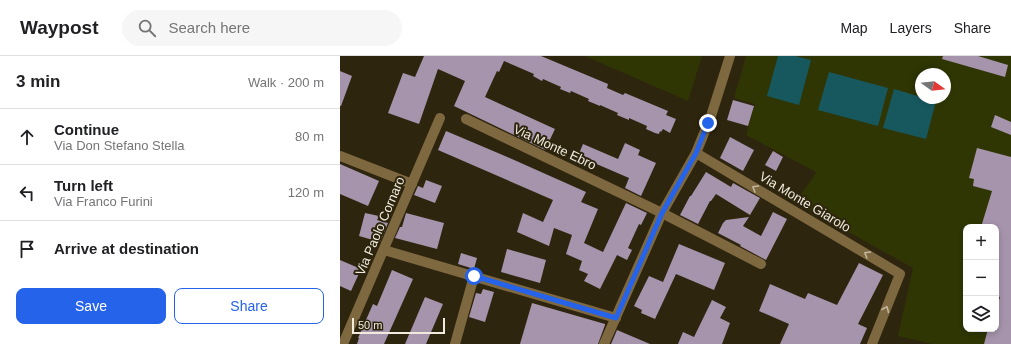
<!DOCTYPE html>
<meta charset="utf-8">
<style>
:root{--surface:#fff;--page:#f6f6f6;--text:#202124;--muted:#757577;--line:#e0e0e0;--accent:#2563eb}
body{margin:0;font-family:Arial,sans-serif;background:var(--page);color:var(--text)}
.controls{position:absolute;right:12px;bottom:12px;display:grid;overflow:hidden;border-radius:8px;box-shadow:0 2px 6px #0003}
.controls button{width:36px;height:36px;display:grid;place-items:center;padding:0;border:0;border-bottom:1px solid var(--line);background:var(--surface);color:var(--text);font:20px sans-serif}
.compass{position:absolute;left:575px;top:12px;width:36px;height:36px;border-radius:50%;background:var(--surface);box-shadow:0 2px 6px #0003;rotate:105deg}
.scale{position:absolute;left:12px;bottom:10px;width:93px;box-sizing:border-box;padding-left:4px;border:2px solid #f0ebdd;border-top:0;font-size:11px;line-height:14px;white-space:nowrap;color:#f0ebdd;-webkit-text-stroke:3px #2e250f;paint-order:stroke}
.stop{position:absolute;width:12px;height:12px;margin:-9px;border:3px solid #2563eb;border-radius:50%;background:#fff}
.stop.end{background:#2563eb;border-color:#fff;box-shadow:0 1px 4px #0008}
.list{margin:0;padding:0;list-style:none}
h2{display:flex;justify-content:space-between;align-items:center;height:52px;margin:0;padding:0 16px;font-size:17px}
h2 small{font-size:13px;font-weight:400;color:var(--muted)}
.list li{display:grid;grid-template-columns:26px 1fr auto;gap:12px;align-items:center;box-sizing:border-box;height:56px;padding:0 16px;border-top:1px solid var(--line)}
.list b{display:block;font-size:15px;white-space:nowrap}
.list p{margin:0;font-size:13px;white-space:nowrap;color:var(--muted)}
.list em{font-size:13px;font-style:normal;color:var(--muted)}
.actions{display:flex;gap:8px;padding:12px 16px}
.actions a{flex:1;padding:9px 0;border:1px solid var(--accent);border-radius:8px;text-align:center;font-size:14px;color:var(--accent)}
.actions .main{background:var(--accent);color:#fff}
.icon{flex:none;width:22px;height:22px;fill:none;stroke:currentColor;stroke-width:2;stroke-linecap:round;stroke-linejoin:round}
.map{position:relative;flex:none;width:671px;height:288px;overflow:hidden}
header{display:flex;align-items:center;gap:24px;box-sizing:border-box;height:56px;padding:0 20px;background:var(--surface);border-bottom:1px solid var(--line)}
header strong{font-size:19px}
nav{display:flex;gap:22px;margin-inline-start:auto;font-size:14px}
.search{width:280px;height:36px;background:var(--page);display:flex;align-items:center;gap:10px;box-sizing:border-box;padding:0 14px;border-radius:22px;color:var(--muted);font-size:15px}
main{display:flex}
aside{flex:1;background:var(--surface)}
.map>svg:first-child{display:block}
.green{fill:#2f3604;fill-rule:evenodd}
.water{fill:#17585f}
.building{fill:#a594ac}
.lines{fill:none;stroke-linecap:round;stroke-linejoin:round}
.street{stroke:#7e6840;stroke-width:10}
.oneway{stroke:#c2b79e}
.route{stroke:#2563eb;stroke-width:5}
.labels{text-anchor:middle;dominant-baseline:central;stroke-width:4;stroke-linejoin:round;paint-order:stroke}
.street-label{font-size:13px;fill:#f0ebdd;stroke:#2e250f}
</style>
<header>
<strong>Waypost</strong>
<div class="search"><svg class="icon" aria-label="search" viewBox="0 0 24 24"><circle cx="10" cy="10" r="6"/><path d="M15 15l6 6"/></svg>Search here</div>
<nav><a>Map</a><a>Layers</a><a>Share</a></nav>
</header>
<main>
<aside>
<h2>3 min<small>Walk · 200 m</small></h2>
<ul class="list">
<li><svg class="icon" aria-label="ahead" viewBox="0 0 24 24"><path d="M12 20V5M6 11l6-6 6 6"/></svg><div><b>Continue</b><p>Via Don Stefano Stella</p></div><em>80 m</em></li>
<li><svg class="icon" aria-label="left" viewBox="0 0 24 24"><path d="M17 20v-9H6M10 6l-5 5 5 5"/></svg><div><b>Turn left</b><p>Via Franco Furini</p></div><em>120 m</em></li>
<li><svg class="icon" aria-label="arrive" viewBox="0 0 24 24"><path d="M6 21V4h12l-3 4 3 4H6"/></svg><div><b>Arrive at destination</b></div></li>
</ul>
<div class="actions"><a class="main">Save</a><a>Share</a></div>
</aside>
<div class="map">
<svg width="671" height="288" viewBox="0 0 671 288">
<rect width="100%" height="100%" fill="#2e250f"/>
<g class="green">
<polygon points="245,0 362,0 348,45"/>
<path d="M406 0H580L585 1 583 0H671V288H592L558 280 573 212 455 146 472 123 476 116 406 79 415 48 394 42ZM581 18H605V42H581ZM626 171H656V273H626Z"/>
</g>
<g class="water">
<polygon points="438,0 455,0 471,4 459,49 427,40"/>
<polygon points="489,16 548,32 538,70 478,54"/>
<polygon points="554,33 581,41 581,42 586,42 596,45 586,83 543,72"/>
</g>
<g class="building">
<polygon points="84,0 201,0 268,28 267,32 283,39 285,37 328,55 326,59 336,63 330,77 323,73 321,76 320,75 319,78 315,77 306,73 307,70 289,62 289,64 277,59 278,57 260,49 260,50 248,45 249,43 231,35 230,37 220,33 221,31 203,23 202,25 193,20 194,18 164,5 159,16 157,15 145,41 215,73 205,94 114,50 125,25 98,13 79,68 48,57 63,17 75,21"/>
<polygon points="603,0 638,0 668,9 665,21 602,3"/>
<polygon points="0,15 12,20 1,50 0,50"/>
<polygon points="393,44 414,50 408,70 387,64"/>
<polygon points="655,59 671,66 671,79 651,71"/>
<polygon points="106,75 165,100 246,136 241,146 258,153 244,187 263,196 286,147 307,157 301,169 299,168 288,192 292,194 287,204 277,199 260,233 244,225 248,218 239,214 242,205 226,198 232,179 214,172 209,190 177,176 183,157 203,166 213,144 98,94"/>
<polygon points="390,81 414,94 403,115 380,102"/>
<polygon points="285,87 300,94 298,99 316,107 301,140 285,132 289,122 238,100 243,88 278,103"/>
<polygon points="637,92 671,101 671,288 644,288 648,273 656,275 656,254 660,241 656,240 656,171 641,171 652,135 633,130 634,123 629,122"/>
<polygon points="433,95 443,101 436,115 425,109"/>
<polygon points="0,108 39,125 28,150 0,138"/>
<polygon points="366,116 391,131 393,127 420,142 410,159 376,138 371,145 370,145 358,168 340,159 350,140 351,140"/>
<polygon points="86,124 102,130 95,147 74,139 78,130 83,132"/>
<polygon points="433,156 447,163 426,204 400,190 401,189 378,177 383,167 386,164 409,161 403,170 421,180"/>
<polygon points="25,157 39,160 37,164 48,167 40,186 19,180"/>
<polygon points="66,157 104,167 97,193 55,182 60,171 62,171"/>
<polygon points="339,188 385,207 374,234 336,218 315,263 301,257 302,254 294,250 309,220 323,226"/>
<polygon points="167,193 206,204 200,227 161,216"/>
<polygon points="121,197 137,202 134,213 118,208"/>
<polygon points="0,204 21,213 11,235 0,230"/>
<polygon points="519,207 543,219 518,268 527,272 520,288 440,288 449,268 419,255 430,228 465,243 468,237 497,249"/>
<polygon points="52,214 73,223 44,288 17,288 19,282 18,282 33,248 37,250"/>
<polygon points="143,233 154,236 145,266 129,261 136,237 141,238"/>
<polygon points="85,241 103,248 86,288 65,288"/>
<polygon points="372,244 386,251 380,262 390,267 382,288 338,288 343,276 354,281"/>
<polygon points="192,247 265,268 265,269 258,288 180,288"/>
<polygon points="277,274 310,288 271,288"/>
</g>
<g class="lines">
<g class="street">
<polyline points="126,63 322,157 421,208"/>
<polyline points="356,97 560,218 532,288"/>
<polyline points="0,100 72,128"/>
<polyline points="44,194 276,262"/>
<polyline points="3,288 100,62"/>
<polyline points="115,288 134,220"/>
<polyline points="264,288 322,157 356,97 371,60 390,0"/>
</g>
</g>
<defs><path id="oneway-chevron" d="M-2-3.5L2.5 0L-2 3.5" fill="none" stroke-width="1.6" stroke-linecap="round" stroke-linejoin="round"/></defs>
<g class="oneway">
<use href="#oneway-chevron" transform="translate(415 132) rotate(-149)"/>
<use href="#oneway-chevron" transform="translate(527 198) rotate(-149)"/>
<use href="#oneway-chevron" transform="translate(546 253) rotate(-68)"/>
</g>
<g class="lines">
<polyline class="route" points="134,220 276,262 322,157 356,97 368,67"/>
</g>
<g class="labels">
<g class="street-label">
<text transform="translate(215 91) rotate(25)">Via Monte Ebro</text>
<text transform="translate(465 146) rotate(31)">Via Monte Giarolo</text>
<text transform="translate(40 170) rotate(-67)">Via Paolo Cornaro</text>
</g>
</g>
</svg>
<div class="controls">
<button>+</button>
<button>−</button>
<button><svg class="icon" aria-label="layers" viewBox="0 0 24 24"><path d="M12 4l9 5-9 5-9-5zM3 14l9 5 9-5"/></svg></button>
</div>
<svg class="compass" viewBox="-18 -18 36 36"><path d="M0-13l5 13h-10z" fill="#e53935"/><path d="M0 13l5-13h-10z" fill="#757577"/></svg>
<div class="scale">50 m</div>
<div class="stop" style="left:134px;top:220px"></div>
<div class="stop end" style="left:368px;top:67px"></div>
</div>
</main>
